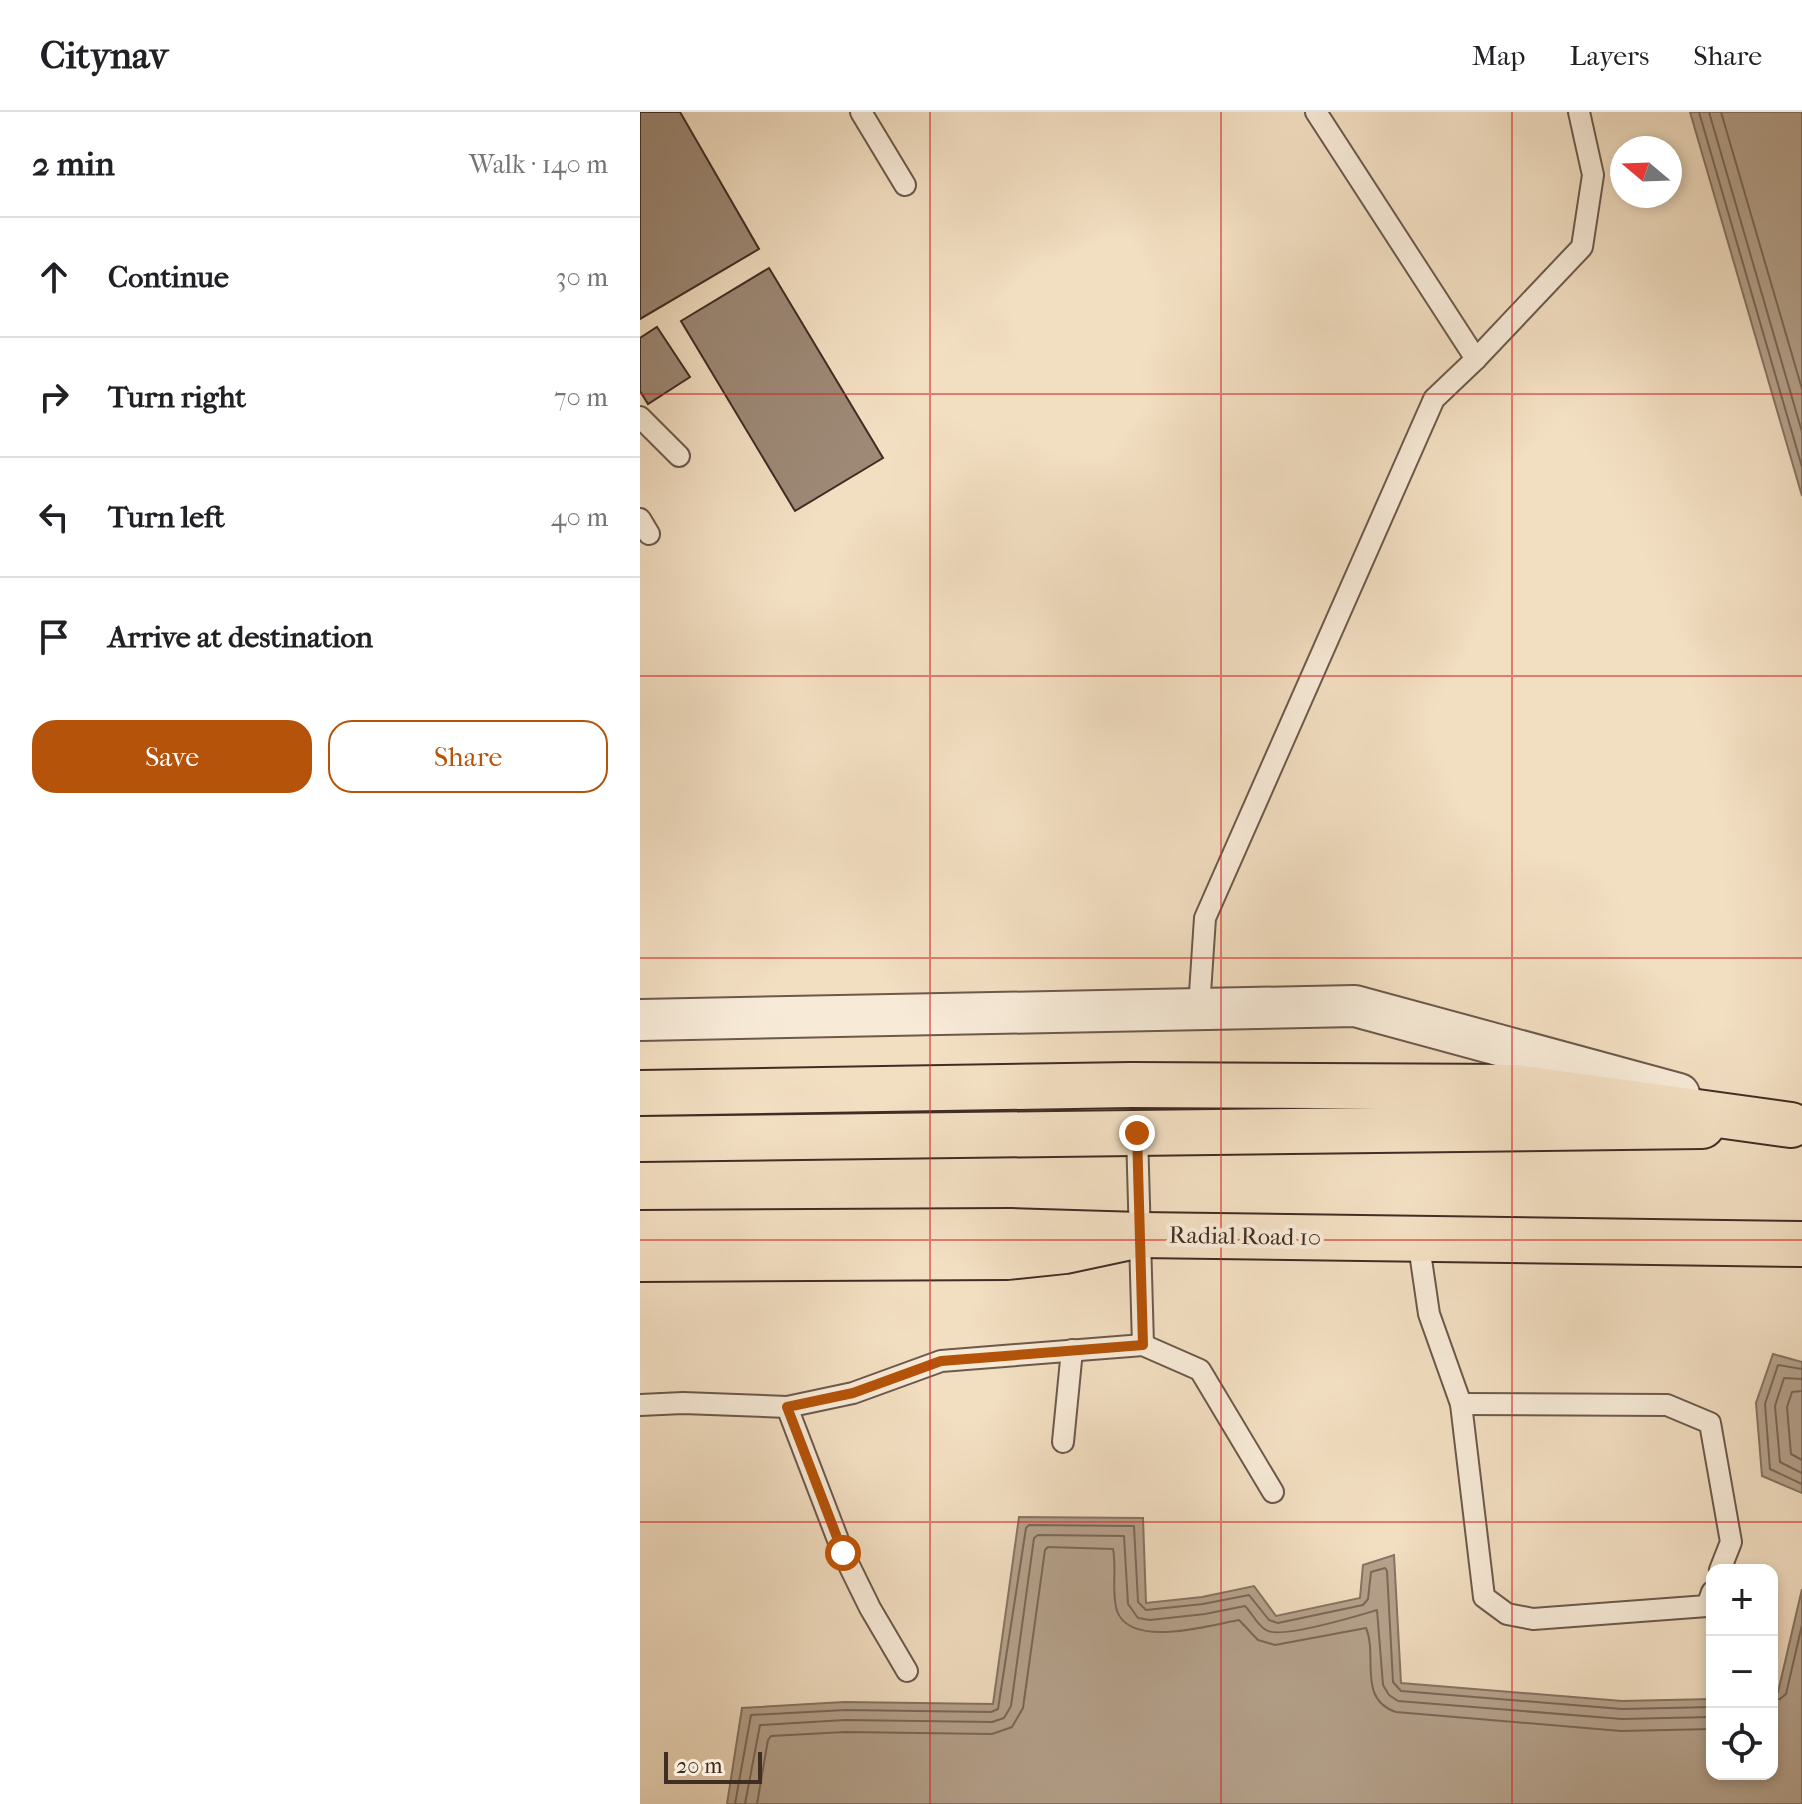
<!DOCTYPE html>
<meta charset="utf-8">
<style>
:root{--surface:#fff;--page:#f2f2f2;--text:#202124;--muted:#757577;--line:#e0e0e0;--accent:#b45309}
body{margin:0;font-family:"IM FELL French Canon",serif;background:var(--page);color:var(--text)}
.controls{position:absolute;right:24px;bottom:24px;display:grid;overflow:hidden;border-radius:16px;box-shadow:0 4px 12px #0003}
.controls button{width:72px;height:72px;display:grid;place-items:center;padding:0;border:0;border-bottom:2px solid var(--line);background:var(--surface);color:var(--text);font:40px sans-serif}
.compass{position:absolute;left:970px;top:24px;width:72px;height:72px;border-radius:50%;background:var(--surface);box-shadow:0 4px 12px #0003;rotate:289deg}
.scale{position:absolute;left:24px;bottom:20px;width:98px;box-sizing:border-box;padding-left:8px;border:4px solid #402d24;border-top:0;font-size:22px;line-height:28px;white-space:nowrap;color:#402d24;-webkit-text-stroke:6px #f7ead7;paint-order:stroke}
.stop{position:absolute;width:24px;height:24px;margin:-18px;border:6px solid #b45309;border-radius:50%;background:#fff}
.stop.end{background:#b45309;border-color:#fff;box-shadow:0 2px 8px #0008}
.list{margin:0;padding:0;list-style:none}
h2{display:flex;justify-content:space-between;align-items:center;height:104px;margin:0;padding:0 32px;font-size:34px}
h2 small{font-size:26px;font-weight:400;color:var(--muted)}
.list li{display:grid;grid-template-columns:52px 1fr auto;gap:24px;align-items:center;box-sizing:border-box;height:120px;padding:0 32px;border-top:2px solid var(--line)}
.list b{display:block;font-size:30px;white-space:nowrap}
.list em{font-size:26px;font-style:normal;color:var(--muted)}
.actions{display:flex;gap:16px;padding:24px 32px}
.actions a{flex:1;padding:18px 0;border:2px solid var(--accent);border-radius:24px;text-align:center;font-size:28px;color:var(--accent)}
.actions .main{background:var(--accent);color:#fff}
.icon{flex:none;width:44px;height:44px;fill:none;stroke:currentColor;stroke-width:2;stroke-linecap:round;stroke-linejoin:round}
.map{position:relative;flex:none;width:1162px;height:1692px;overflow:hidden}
header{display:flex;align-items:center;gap:48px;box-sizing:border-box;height:112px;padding:0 40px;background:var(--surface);border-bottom:2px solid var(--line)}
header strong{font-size:38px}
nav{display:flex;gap:44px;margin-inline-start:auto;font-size:28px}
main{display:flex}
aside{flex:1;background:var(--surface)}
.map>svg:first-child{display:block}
.water{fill:#b5a28c;stroke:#867362;stroke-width:2}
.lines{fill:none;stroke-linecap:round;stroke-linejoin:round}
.shore{stroke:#7a6858;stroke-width:2}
.building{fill:#9d8976;stroke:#402d24;stroke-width:2}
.service-casing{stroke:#6c594b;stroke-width:24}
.minor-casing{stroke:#6c594b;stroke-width:44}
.trunk-casing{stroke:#402d24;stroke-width:48}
.motorway-casing{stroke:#402d24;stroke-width:48}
.service{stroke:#f7ead7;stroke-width:20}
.minor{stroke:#f7ead7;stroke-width:40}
.trunk{stroke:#f2dec1;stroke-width:44}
.motorway{stroke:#f2dec1;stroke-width:44}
.route{stroke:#b45309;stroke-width:10}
.grid{fill:none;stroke:#d62828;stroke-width:2;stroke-opacity:0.55}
.labels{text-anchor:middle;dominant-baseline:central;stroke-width:8;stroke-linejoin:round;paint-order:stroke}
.street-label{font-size:24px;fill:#402d24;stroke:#f7ead7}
</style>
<header>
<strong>Citynav</strong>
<nav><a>Map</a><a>Layers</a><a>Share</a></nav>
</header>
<main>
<aside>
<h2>2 min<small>Walk · 140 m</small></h2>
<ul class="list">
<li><svg class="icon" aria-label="ahead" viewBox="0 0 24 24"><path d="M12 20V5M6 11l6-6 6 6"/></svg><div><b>Continue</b></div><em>30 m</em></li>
<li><svg class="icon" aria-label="right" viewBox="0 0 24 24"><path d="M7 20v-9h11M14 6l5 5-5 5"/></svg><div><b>Turn right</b></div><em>70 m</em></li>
<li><svg class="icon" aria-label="left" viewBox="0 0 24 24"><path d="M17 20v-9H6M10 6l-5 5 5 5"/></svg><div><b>Turn left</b></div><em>40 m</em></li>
<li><svg class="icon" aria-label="arrive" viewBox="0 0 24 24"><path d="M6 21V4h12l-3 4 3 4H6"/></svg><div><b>Arrive at destination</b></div></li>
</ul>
<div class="actions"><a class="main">Save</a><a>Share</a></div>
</aside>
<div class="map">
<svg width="1162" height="1692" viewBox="0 0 1162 1692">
<rect width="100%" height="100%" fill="#f2dec1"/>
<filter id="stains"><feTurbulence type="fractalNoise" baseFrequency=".0025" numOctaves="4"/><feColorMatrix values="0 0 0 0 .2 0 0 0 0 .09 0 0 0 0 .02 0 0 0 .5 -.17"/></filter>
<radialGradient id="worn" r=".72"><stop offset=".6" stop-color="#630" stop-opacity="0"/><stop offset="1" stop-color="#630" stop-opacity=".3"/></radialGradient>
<g class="water">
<polygon points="1050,0 1162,0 1162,384"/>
<polygon points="1133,1242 1162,1250 1162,1381 1122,1364 1116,1291"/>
<polygon points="379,1405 503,1406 506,1491 562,1485 614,1474 636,1504 720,1486 723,1453 754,1443 761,1571 982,1589 1072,1587 1072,1662 1132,1662 1132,1581 1138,1580 1162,1477 1162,1692 87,1692 102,1596 204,1590 353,1592"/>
</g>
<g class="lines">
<g class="shore">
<polyline points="1059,0 1162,355"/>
<polyline points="1069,0 1162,320"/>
<polyline points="1081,0 1162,277"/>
<polyline points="1162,1257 1138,1253 1125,1292 1130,1357 1162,1372"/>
<polyline points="1162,1267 1144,1266 1135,1294 1140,1350 1162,1361"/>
<polyline points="1162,1279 1152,1280 1147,1295 1151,1342 1162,1348"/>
<polyline points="1132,1588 1140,1587 1146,1582 1162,1513"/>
<polyline points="95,1692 111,1603 205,1598 351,1600 358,1597 386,1416 389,1413 494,1414 498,1490 506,1498 563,1492 609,1483 629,1508 638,1511 723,1493 728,1487 731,1460 745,1456 747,1459 753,1570 761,1579 982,1597 1072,1595"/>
<path d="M105 1692 120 1613 205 1608 352 1610 364 1606 371 1594 394 1426 398 1423 484 1424 488 1492 498 1506 510 1508 565 1502 605 1494C612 1501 617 1513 626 1518 640 1528 720 1503 737 1498L743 1573 749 1583 758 1589 982 1607 1072 1605"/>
<path d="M117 1692 128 1628 131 1624 205 1620 352 1622 372 1615 383 1596 405 1438 408 1435 473 1437C477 1456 471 1480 477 1499 491 1537 570 1513 599 1508L618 1528 635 1533 726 1516C738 1544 717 1587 756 1600L981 1619 1072 1617"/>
</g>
</g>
<g class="building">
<polygon points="0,0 40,0 119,137 0,207"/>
<polygon points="129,156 243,346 155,399 41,209"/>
<polygon points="17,215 50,265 8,292 0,279 0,226"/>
</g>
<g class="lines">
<g class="service-casing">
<g id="service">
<polyline points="221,0 265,73"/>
<polyline points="676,0 836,247"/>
<polyline points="0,305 39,344"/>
<polyline points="0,407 9,422"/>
<polyline points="559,896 565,806 794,287 836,247 942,135 953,63 939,0"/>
<polyline points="497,1021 503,1233"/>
<polyline points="778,1127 789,1202 821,1292 844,1485 867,1502 893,1507 1067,1494 1072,1480"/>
<polyline points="821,1292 1027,1293 1070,1311 1091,1430 1080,1458"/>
<polyline points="0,1293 43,1291 147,1295 213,1281 301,1249 503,1233 560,1258 633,1380"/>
<polyline points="147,1295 203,1441 230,1496 267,1559"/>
<polyline points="423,1330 432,1238"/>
</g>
</g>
<g class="minor-casing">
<polyline id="minor" points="0,908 715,894 1039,982"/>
</g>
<g class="trunk-casing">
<g id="trunk">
<polyline points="0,1027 1062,1014"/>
<polyline points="0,1121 371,1119 500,1123 1162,1132"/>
</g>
</g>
<g class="motorway-casing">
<g id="motorway">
<polyline points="0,981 491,973 876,975 1151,1013"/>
<polyline points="0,1147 367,1145 425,1139 500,1123"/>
</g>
</g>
<use href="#service" class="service"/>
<use href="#minor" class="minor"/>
<use href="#trunk" class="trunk"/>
<use href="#motorway" class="motorway"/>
</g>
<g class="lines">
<polyline class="route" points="203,1441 147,1295 213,1281 301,1249 503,1233 497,1021"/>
</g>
<path class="grid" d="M290 0V1692M581 0V1692M872 0V1692M0 282H1162M0 564H1162M0 846H1162M0 1128H1162M0 1410H1162"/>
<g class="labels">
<g class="street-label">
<text transform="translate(605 1124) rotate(1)">Radial Road 10</text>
</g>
</g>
<rect width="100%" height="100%" filter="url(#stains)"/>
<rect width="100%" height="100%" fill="url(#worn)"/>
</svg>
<div class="controls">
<button>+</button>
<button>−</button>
<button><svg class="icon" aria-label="locate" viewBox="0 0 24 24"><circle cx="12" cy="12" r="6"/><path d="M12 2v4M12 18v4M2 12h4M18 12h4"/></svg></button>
</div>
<svg class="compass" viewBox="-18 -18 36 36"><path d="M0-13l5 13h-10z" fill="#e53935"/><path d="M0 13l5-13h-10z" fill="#757577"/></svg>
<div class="scale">20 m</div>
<div class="stop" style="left:203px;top:1441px"></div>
<div class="stop end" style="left:497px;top:1021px"></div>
</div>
</main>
